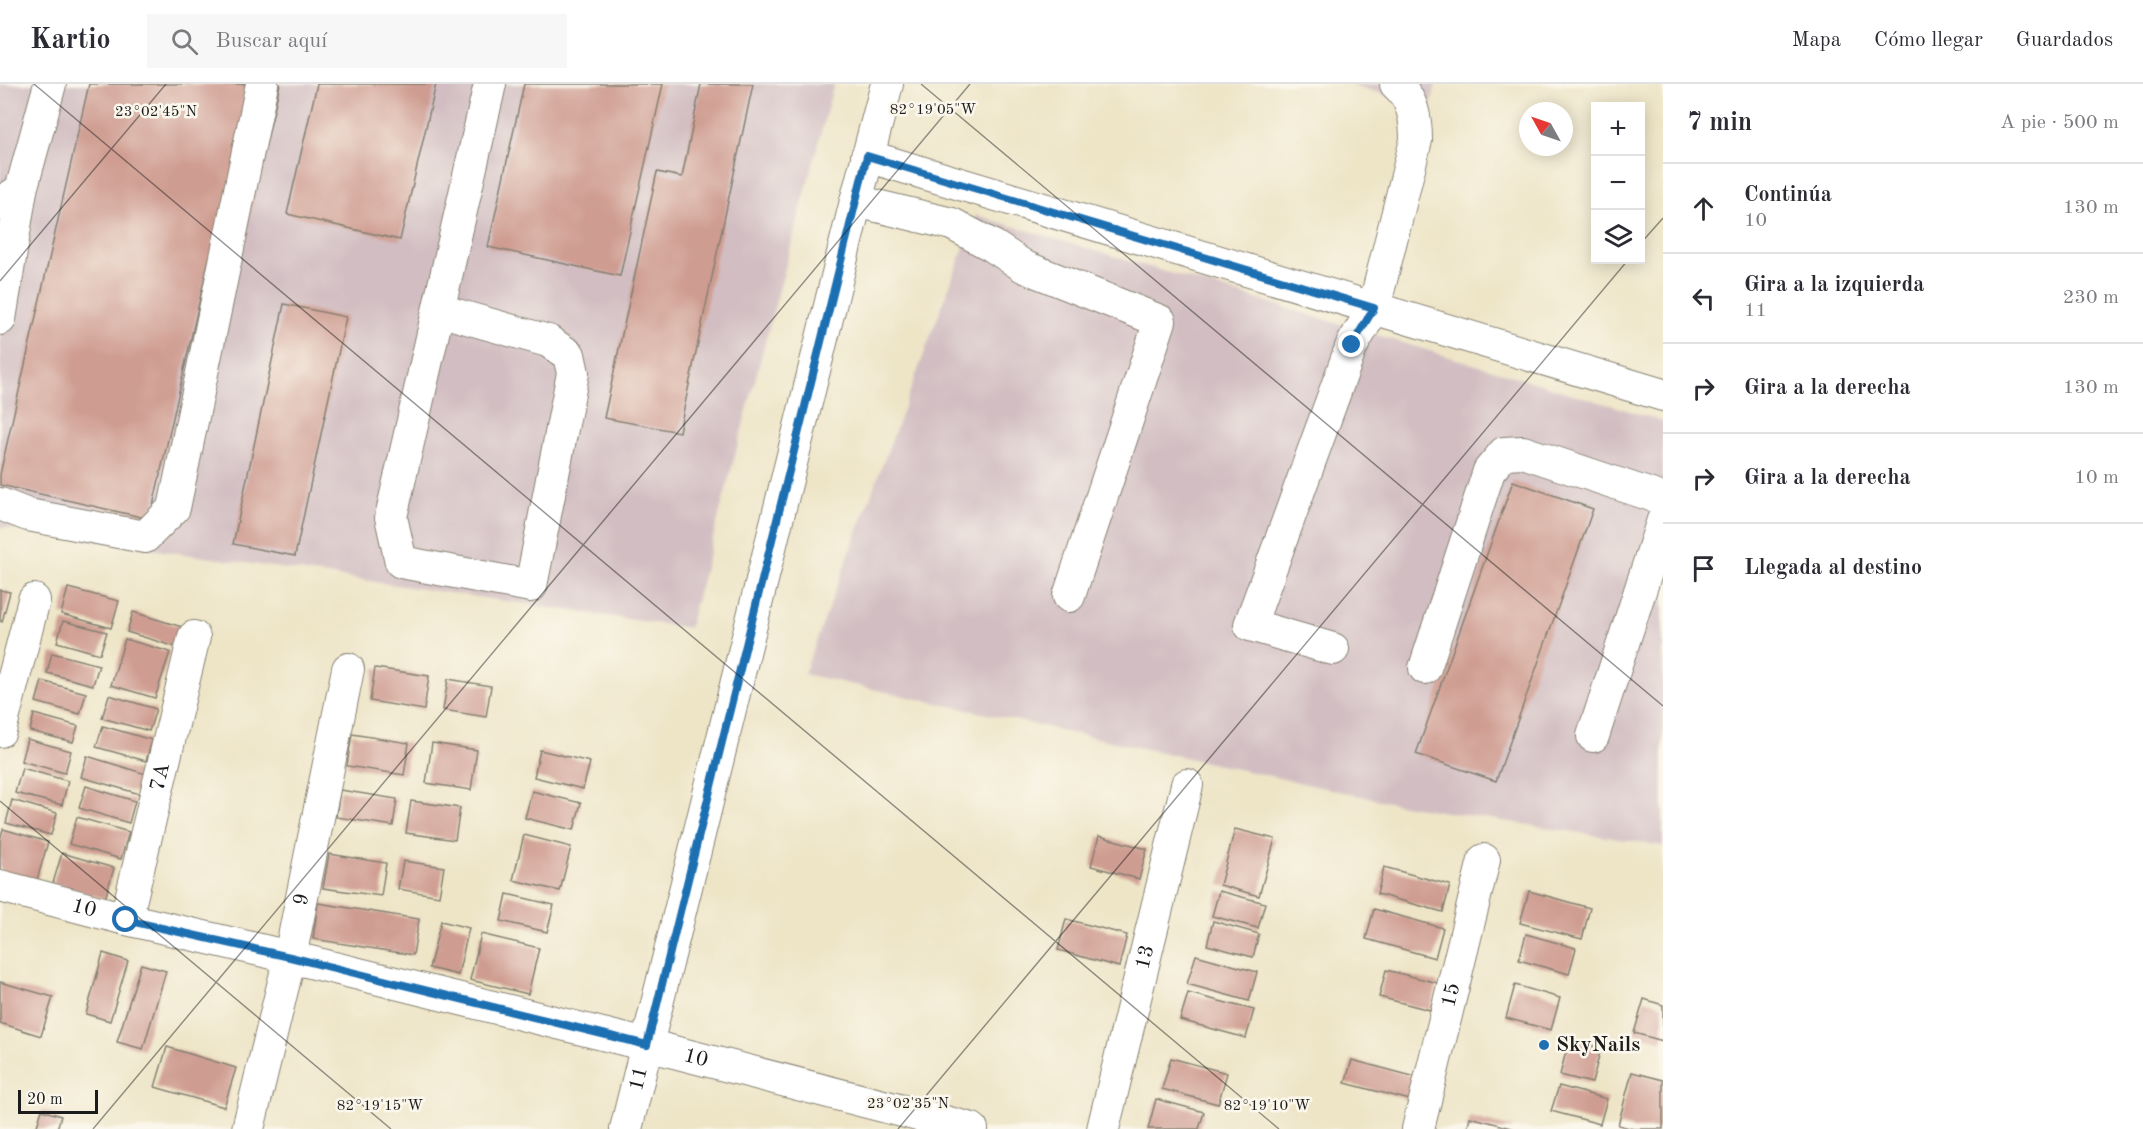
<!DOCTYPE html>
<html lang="es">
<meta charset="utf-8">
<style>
:root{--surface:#fff;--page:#f7f7f7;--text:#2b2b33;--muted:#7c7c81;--line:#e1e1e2}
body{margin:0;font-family:"Old Standard TT",serif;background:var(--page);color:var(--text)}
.controls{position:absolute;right:18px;top:18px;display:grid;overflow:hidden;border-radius:0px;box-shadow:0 3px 15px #0003}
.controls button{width:54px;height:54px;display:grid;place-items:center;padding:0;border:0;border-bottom:2px solid var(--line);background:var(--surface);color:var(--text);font:30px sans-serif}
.compass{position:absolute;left:1519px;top:18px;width:54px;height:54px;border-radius:50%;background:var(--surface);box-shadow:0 3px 15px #0003;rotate:310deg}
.scale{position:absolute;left:18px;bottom:15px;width:80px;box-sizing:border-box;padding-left:6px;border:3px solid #1c1c1c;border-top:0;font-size:16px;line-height:21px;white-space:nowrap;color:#1c1c1c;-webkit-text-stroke:4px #fbf7ec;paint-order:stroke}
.stop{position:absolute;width:18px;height:18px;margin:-14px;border:4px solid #1f6fb2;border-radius:50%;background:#fff}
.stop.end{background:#1f6fb2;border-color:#fff;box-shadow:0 2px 6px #0008}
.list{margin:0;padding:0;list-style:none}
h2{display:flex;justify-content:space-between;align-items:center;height:78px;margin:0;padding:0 24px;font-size:26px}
h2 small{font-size:20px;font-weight:400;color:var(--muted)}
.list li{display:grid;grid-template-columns:39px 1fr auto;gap:18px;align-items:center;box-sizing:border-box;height:90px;padding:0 24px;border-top:2px solid var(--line)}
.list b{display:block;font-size:22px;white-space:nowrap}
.list p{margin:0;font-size:20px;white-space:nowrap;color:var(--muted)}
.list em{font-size:20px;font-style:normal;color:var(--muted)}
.icon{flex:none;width:33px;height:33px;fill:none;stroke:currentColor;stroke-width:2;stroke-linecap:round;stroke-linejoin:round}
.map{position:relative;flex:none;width:1663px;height:1045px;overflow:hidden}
header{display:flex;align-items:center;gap:36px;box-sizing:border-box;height:84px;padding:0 30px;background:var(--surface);border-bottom:2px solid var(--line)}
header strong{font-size:28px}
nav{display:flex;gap:33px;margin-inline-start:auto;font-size:21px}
.search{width:420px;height:54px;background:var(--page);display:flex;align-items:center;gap:15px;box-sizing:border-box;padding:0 21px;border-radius:0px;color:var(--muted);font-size:22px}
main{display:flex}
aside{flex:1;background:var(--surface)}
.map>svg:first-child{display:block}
.industrial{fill:#d2bec2}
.building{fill:#cf9c91}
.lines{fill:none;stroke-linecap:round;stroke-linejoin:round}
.minor-casing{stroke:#858072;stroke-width:34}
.minor{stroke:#fff;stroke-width:32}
.route{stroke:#1f6fb2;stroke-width:8}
.ticks{fill:none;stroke:#1c1c1c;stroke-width:1.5;stroke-opacity:0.45}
.poi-dot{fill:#1f6fb2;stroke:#fbf7ec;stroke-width:2}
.labels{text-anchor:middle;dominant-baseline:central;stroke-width:5;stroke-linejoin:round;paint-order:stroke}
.street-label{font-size:21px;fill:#1c1c1c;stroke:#fbf7ec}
.poi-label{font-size:21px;font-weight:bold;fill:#1c1c1c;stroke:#fbf7ec;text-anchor:start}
.ticks-label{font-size:15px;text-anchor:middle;fill:#1c1c1c;stroke:#fbf7ec;stroke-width:5;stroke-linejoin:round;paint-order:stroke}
</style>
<header>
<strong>Kartio</strong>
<div class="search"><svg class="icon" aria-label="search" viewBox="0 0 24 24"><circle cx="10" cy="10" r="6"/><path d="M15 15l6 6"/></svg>Buscar aquí</div>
<nav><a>Mapa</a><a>Cómo llegar</a><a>Guardados</a></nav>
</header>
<main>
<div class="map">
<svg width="1663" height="1045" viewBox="0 0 1663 1045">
<rect width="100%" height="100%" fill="#fbf7ec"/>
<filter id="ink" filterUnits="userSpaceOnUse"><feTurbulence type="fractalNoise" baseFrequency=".0167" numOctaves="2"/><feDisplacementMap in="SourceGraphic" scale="12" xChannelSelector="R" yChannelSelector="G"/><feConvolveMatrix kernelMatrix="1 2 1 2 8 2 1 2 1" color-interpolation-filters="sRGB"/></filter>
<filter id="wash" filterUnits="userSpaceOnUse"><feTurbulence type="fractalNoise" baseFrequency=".008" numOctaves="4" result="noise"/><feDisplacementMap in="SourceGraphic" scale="24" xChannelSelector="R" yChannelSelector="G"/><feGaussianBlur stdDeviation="1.35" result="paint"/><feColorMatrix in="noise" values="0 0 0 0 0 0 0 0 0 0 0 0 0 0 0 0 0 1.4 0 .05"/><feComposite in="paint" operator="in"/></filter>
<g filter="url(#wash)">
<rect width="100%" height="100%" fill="#eee5c7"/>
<g class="industrial">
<polygon points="0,0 834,0 689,544 0,443"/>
<polygon points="1350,0 1436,0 1430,25"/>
<polygon points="976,131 1663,337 1663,762 1402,721 804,590"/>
</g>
<g id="blocks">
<g class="building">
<polygon points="89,0 280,0 238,182 209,175 150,435 0,401 0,390"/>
<polygon points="317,0 436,0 400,156 287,130"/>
<polygon points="524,0 663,0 620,192 488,163"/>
<polygon points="701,0 753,0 679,348 604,334 657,88 682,93"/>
<polygon points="284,220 346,233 295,472 233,460"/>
<polygon points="1513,397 1593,425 1496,697 1416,670"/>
<polygon points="68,504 119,517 111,544 61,530"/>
<polygon points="0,506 10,508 2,538 0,537"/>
<polygon points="133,528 182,543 176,563 127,548"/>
<polygon points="63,537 107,548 100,570 57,558"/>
<polygon points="125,555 170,568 155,614 111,601"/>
<polygon points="52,569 99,581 93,601 47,589"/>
<polygon points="375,584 429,592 424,626 370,617"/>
<polygon points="448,595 491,602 486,633 443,626"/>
<polygon points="42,597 86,609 80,630 36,618"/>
<polygon points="109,611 156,625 149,647 102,634"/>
<polygon points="34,630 78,642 73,658 30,647"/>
<polygon points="103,642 152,656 146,677 96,663"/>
<polygon points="352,650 409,659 404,691 347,682"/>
<polygon points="27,655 71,667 65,689 21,677"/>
<polygon points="432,659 477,666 471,706 426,699"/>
<polygon points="540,666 590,678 583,705 534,693"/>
<polygon points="87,672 146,690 140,710 81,693"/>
<polygon points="22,684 68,697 62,721 15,709"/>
<polygon points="86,702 135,717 129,739 79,724"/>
<polygon points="340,706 397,715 393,742 336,733"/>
<polygon points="532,707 581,719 574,746 525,734"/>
<polygon points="12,716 57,729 51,751 6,739"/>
<polygon points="411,717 460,724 455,756 406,749"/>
<polygon points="77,733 129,748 121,775 69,760"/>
<polygon points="3,745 48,758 37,796 0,786 0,755"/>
<polygon points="1235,745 1275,755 1259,812 1220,801"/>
<polygon points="524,751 571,763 560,807 513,796"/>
<polygon points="1099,752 1147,765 1139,795 1091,782"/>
<polygon points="62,769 114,784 105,815 53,799"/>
<polygon points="329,770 386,779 381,812 323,804"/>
<polygon points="403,777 444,783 439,812 398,805"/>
<polygon points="1384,783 1450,801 1443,828 1377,810"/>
<polygon points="1219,807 1265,819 1258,844 1212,832"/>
<polygon points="1529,807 1590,824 1582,855 1520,839"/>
<polygon points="507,810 554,821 547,848 501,837"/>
<polygon points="318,819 419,835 413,871 313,855"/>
<polygon points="1374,825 1443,844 1435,874 1366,855"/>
<polygon points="1066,835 1127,851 1119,883 1058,866"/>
<polygon points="441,837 469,844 458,891 429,884"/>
<polygon points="1213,837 1259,850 1253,873 1207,861"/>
<polygon points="481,850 539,864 528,910 470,896"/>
<polygon points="1526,850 1576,864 1569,890 1519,876"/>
<polygon points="103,869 128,877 110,937 86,930"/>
<polygon points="1196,871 1257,888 1249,917 1187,900"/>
<polygon points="141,880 166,887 143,965 117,958"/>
<polygon points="1386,886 1438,899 1430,926 1379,913"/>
<polygon points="0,898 53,913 41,952 0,939"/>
<polygon points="1515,901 1560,914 1551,946 1506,934"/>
<polygon points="1188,909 1254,926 1246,954 1180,936"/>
<polygon points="1644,915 1663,921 1663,957 1634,949"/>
<polygon points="1569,955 1601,964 1592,999 1560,991"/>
<polygon points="167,963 236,984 224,1023 155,1003"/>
<polygon points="1171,974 1227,989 1218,1020 1162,1005"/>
<polygon points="1352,976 1416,993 1410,1016 1345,999"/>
<polygon points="1632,988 1663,996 1663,1045 1633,1045 1618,1041"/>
<polygon points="1559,1002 1607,1015 1600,1040 1551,1027"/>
<polygon points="1156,1015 1204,1028 1199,1045 1148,1045"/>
<polygon points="42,1026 61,1032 57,1045 36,1045"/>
<polygon points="1470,1033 1512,1044 1512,1045 1467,1045"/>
</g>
</g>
</g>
<g filter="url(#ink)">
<use href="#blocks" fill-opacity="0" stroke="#858072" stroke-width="1.5"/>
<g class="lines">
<g class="minor-casing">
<g id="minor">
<polyline points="867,72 1663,311"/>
<polyline points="856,117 952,140 993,162 1025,183 1160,237 1069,512"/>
<polyline points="0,119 21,106 50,0"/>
<polyline points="439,226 548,257 569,271 573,289 531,502 401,478 391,433 490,0"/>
<polyline points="0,235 21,106"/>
<polyline points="0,420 28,431 145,453 174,424 262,0"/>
<path d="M1333 565 1250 541 1352 261 1374 224 1416 56C1416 35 1413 15 1396 0"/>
<polyline points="1425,584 1489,387 1504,369 1523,368 1663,415"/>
<polyline points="0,647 34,516"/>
<polyline points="1593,652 1663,436"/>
<path id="s1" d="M0 802 126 835 290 873 647 961 972 1045"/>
<path id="s2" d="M126 835 194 553"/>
<path id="s3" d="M248 1045 290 873 348 585"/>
<path id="s4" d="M626 1045 856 117 887 0"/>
<path id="s5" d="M1103 1045 1187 701"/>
<path id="s6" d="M1418 1045 1484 776"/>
</g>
</g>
<use href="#minor" class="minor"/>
</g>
</g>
<g class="lines" filter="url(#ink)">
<polyline class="route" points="126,836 290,873 647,961 867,72 1374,224 1352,261"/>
</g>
<path class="ticks" d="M34 0 1279 1045M921 0 1663 622M1640 160 1663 134M0 197 166 0M0 717 391 1045M93 1045 970 0M898 1045 1628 176"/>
<circle class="poi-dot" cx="1544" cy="961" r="6"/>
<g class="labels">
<g class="street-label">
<text stroke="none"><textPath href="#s2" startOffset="146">7A</textPath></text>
<text stroke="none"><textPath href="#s3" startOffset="236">9</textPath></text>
<text stroke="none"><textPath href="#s1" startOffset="87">10</textPath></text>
<text stroke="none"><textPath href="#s5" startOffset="177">13</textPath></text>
<text stroke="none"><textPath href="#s6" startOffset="138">15</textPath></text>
<text stroke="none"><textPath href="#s1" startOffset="717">10</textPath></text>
<text stroke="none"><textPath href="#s4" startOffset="52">11</textPath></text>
</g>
<g class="poi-label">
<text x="1556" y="961">SkyNails</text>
</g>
</g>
<g class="ticks-label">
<text x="933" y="30">82°19'05"W</text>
<text x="156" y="32">23°02'45"N</text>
<text x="908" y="1024">23°02'35"N</text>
<text x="380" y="1026">82°19'15"W</text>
<text x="1267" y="1026">82°19'10"W</text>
</g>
</svg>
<div class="controls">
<button>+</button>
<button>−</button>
<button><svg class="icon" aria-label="layers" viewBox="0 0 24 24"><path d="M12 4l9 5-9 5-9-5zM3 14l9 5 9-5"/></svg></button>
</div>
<svg class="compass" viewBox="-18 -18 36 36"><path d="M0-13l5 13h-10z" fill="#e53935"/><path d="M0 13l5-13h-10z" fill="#7c7c81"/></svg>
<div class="scale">20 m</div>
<div class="stop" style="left:126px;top:836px"></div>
<div class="stop end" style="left:1352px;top:261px"></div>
</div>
<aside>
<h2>7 min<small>A pie · 500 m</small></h2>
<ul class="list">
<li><svg class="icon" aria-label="ahead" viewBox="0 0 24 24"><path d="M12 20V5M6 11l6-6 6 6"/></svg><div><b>Continúa</b><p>10</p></div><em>130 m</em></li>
<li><svg class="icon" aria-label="left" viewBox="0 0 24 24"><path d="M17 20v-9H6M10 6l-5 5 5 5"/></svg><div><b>Gira a la izquierda</b><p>11</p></div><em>230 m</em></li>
<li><svg class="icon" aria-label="right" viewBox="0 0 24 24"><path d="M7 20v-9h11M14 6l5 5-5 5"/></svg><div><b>Gira a la derecha</b></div><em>130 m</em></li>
<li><svg class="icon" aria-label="right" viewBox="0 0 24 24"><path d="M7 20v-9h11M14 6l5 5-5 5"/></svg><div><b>Gira a la derecha</b></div><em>10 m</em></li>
<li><svg class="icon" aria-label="arrive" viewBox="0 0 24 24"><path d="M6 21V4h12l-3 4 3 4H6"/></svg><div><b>Llegada al destino</b></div></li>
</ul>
</aside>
</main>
